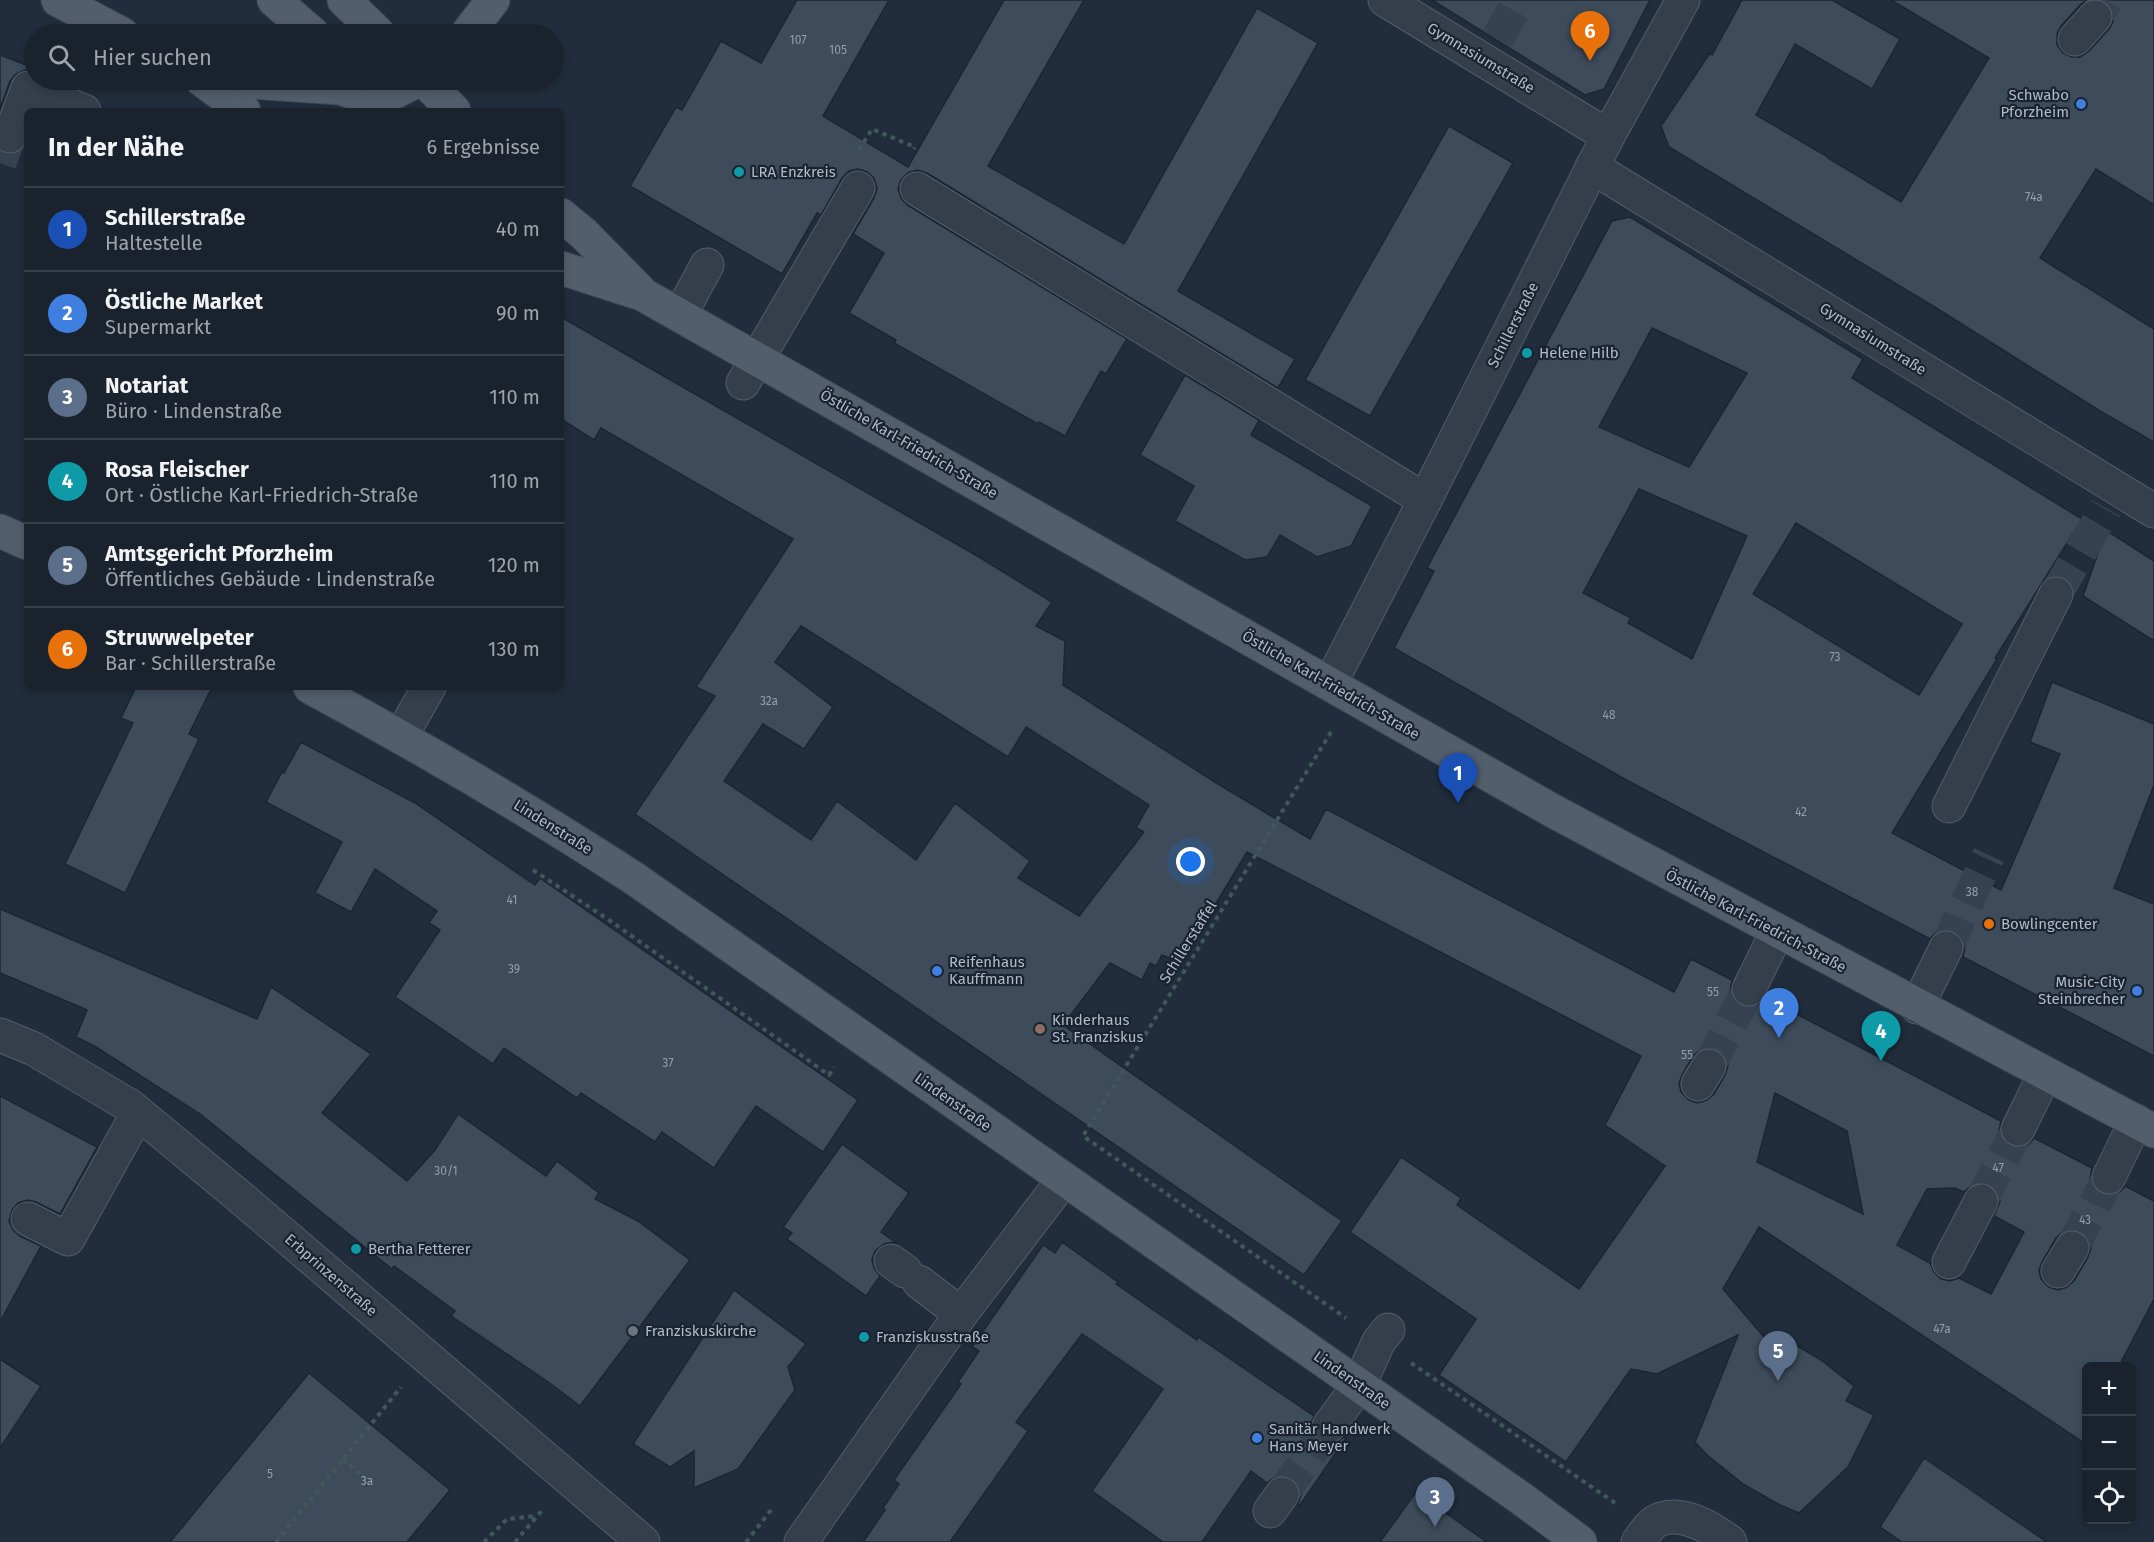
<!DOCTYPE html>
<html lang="de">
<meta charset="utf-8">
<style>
:root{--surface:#19222d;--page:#222a35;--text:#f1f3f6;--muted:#9fa4aa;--line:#373f49;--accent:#db2777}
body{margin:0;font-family:"Fira Sans",sans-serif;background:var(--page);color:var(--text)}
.controls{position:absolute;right:18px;bottom:18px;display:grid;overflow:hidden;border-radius:9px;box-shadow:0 3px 9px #0003}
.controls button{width:54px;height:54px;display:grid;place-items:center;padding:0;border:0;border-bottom:2px solid var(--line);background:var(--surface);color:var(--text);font:30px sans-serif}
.you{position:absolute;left:1191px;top:862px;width:21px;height:21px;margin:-15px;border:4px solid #fff;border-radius:50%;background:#1a73e8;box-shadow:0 0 0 9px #1a73e833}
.badge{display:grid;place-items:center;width:39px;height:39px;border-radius:50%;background:var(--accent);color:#fff;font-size:20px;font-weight:700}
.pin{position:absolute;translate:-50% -50px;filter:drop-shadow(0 2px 3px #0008)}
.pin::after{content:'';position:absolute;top:32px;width:21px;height:18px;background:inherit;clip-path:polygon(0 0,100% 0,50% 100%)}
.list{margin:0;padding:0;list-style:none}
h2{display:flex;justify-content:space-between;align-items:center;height:78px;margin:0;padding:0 24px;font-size:26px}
h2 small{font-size:20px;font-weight:400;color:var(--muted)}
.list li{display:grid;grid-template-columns:39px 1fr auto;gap:18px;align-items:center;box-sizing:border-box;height:84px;padding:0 24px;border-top:2px solid var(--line)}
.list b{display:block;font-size:22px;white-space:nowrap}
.list p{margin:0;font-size:20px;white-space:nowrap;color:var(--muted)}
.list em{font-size:20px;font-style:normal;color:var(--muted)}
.icon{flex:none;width:33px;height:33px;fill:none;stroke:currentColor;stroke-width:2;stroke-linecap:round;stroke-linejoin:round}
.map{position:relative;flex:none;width:2154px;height:1542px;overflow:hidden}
.search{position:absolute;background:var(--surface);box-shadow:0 3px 9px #0003;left:24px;top:24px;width:540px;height:66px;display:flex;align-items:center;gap:15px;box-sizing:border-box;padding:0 21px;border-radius:33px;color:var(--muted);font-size:22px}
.panel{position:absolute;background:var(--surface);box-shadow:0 3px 9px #0003;left:24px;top:108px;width:540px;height:582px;border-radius:9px}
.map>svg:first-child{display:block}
.building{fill:#3d4b5b;stroke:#1c2633;stroke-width:1.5;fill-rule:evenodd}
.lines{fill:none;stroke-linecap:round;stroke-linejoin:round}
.minor-tunnel{stroke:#364251;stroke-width:33;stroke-dasharray:33 16;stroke-linecap:butt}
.minor-casing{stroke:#535d6a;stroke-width:35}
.major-casing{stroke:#3e4855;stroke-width:35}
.path{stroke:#41585a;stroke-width:4;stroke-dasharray:4.5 4.5;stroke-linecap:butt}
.minor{stroke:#353f4c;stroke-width:33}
.major{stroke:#535e6c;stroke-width:33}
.shop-dot{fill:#3f7fe0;stroke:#1a2431;stroke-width:2}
.culture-dot{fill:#0f9aa8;stroke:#1a2431;stroke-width:2}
.food-dot{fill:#e8710a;stroke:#1a2431;stroke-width:2}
.education-dot{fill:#8d6e63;stroke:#1a2431;stroke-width:2}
.worship-dot{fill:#6b7280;stroke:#1a2431;stroke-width:2}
.labels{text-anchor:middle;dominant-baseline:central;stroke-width:4.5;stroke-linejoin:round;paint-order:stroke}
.number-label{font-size:12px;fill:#939ead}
.street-label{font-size:15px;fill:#b0bac8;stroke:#1a2431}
.poi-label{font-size:15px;fill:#b0bac8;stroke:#1a2431;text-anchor:start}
</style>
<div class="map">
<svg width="2154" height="1542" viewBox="0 0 2154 1542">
<rect width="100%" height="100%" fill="#212d3c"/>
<g class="building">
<polygon points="797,0 889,0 823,116 908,167 1004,0 1084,0 988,166 1124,244 1257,8 1318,43 1178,291 1295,359 1278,388 927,173 917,170 908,173 901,180 898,189 901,198 907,205 1127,339 1106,374 1101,371 1065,436 1039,422 1038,424 894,343 896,340 849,313 884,253 853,234 874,198 877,189 874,178 867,172 858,169 849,171 842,178 821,215 817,213 782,274 630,186 676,107 682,110 721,41 761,63"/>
<polygon points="1432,0 1650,0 1604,89 1585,95"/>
<polygon points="1742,0 1832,0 1900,39 1872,89 1795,44 1756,115 1828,157 1828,158 1901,202 1989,58 1891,0 2088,0 2081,4 2061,26 2057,34 2057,45 2063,53 2072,57 2080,57 2088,52 2109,29 2113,22 2113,12 2108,4 2102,0 2154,0 2154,205 2096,169 2040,258 2154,329 2154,442 2100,411 1933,306 1669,147 1661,126 1710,53 1712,55"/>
<polygon points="0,55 34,68 34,70 25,70 16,74 10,81 0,109"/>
<polygon points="1449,126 1513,163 1370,416 1305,380"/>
<path d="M1630 217 1863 359 1852 378 2082 519 1995 658 1997 659 1892 833 2001 890 2060 754 2030 742 2052 682 2154 724V785L2114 888 2154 904V1056L1963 957 1965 946 1962 938 1955 932 1944 929 1935 933 1930 939 1630 782 1394 648 1434 571 1427 568 1612 221ZM1652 328 1747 373 1689 467 1599 427ZM1639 489 1747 536 1692 659 1628 623 1631 618 1583 593ZM1796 523 1962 624 1919 695 1753 594Z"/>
<path d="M561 317 979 557 1052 602 1036 626 1065 641 1063 685 1218 784 1310 839 1326 809 1674 992 1691 959 1732 980 1730 991 1733 999 1740 1006 1751 1008 1760 1004 1766 998 2001 1121 1999 1131 2002 1139 2009 1146 2020 1148 2028 1145 2034 1138 2092 1168 2090 1179 2094 1188 2100 1194 2111 1196 2120 1192 2125 1186 2154 1201V1299L2119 1366H2086V1444L1759 1227 1723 1289 1782 1358 1796 1345 1821 1360 1854 1386 1846 1401 1874 1415 1848 1467 1799 1513 1780 1505 1743 1484 1706 1454 1695 1442 1738 1335 1657 1374 1631 1369 1566 1462 1439 1375 1476 1319 1350 1232 1401 1157 1461 1198 1457 1205 1579 1289 1665 1166 1605 1125 1641 1056 1247 852 1180 963 1162 955 1156 966 1150 963 1142 980 1110 963 1063 1025 1342 1221 1304 1275 635 814 715 696 696 687 793 539 601 428 594 440 561 419ZM801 626 1008 757 1026 727 1149 805 1136 828 1144 832 1079 916 1018 878 1030 861 955 803 916 860 837 801 811 840 724 781 763 724 804 749 833 707 775 662ZM1710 1047 1718 1050 1725 1057 1728 1066 1725 1075 1714 1094 1707 1100 1698 1103 1689 1100 1681 1092 1679 1083 1682 1075 1693 1056 1701 1049ZM1775 1093 1847 1131 1863 1214 1757 1162ZM1980 1182 1989 1184 1997 1192 2000 1201 1994 1216 2024 1232 1991 1294 1959 1278 1950 1281 1941 1279 1934 1272 1930 1263 1897 1245 1927 1189 1955 1188 1964 1192 1971 1186ZM2073 1229 2081 1232 2088 1239 2091 1248 2088 1257 2074 1281 2067 1287 2058 1290 2049 1287 2041 1279 2039 1270 2042 1262 2056 1238 2064 1231Z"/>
<polygon points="1185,375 1259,420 1251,435 1372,506 1351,546 1317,557 1280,535 1267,557 1245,560 1175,521 1194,486 1140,455"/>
<polygon points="2106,530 2154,561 2154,641 2083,596"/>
<polygon points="136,687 212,687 189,734 199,739 125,893 65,864 133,723 121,718"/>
<polygon points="301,742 415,803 535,885 540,878 858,1100 823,1152 756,1106 714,1168 662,1132 655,1142 581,1093 577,1098 504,1048 493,1064 395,997 440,930 429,923 437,911 375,869 351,912 315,893 342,842 266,802 282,772 284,773"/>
<polygon points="0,909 257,1019 271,987 371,1054 322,1113 407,1181 435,1150 458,1114 546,1176 557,1161 599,1193 595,1199 638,1221 690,1260 580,1406 551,1384 451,1316 455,1311 394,1266 392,1269 200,1114 96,1047 76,1037 87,1010 0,973"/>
<polygon points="0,1096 97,1147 60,1214 36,1202 27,1200 18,1203 12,1210 9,1221 13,1230 20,1236 41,1246 0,1322"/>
<polygon points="842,1144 909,1193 881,1232 898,1244 892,1242 884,1244 875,1251 872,1260 874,1268 880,1276 866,1296 787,1239 792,1233 783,1227"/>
<polygon points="1062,1242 1118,1282 1116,1284 1197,1340 1198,1337 1314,1416 1310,1425 1312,1433 1318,1441 1328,1445 1336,1443 1344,1437 1346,1438 1300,1505 1298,1504 1301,1495 1299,1487 1293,1479 1283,1475 1275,1477 1267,1483 1251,1471 1202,1542 1163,1542 1092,1491 1163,1389 1082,1334 1016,1422 1028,1431 950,1542 863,1542 885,1510 883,1508 899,1484 894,1480 961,1384 958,1382 979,1351 972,1347 1043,1245 1055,1253"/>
<polygon points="734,1290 806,1344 788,1367 795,1390 738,1469 694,1488 694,1451 670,1467 633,1444"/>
<polygon points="0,1359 41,1386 0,1448"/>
<polygon points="309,1373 450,1490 407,1542 170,1542"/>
<polygon points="1924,1458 2047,1542 1902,1542 1880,1527"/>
<polygon points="1416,1492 1487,1542 1380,1542"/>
</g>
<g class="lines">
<g class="minor-tunnel">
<polyline points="2095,17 2107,0"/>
<polyline points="1497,39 1519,0"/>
<polyline points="0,163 10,136"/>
<polyline points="2056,594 2106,508"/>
<polyline points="1946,948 1989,855"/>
<polyline points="1709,1066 1749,989"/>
<polyline points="1981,1201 2018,1129"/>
<polyline points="2072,1248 2109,1177"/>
<polyline points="1282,1494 1329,1426"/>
</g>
<g class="minor-casing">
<g id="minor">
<polyline points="1385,0 1608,136"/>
<polyline points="2075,39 2095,17"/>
<polyline points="10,136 28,88 84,111"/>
<polyline points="1592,167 2154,511"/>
<polyline points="917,189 1425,500"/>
<polyline points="680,315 707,265"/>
<polyline points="743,383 858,188"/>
<polyline points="1330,684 1425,500 1608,136 1683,0"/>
<polyline points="401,736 429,687"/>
<polyline points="1949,806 2056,594"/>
<polyline points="1749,989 1777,932"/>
<polyline points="1917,1007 1946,948"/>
<polyline points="0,1035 34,1049 130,1106 240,1197 643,1542"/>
<polyline points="1698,1084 1709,1066"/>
<polyline points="2018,1129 2045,1074"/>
<polyline points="2109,1177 2136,1121"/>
<polyline points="28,1219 68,1239 138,1113"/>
<polyline points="891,1261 905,1271"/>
<polyline points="1949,1262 1981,1201"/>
<polyline points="2058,1271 2072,1248"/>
<polyline points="919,1282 961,1314"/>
<polyline points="1329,1426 1359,1385 1379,1341 1388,1330"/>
<polyline points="1270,1511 1282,1494"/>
<polyline points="801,1542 961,1314 1064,1179"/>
<path d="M1638 1542C1644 1534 1651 1522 1661 1519 1684 1511 1713 1529 1730 1542"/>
</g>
</g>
<g class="major-casing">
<g id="major">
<polyline points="58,0 122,34"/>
<polyline points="274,0 313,34"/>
<polyline points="344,0 379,34"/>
<polyline points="467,34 493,0"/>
<polyline points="202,80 244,111"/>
<polyline points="237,80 249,82 340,88 378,101"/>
<polyline points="424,80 454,111"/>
<polyline points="371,111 378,101 418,80"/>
<polyline points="561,215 584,234 639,290"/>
<polyline points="561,268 642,294 1555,812 2154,1131"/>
<polyline points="0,531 27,543"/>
<path d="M310 687C421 747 529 810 635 879L1522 1499 1580 1542"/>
</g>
</g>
<g class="path">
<polyline points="859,150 872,129 915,147 914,149"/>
<polyline points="1331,732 1083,1136 1346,1318"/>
<polyline points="533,870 609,920 829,1075 834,1067"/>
<polyline points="1411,1363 1618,1505"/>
<polyline points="343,1459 367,1481"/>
<polyline points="276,1542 401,1387"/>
<polyline points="484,1542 507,1519 537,1516"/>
<polyline points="515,1542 544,1508"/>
<polyline points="746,1542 771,1510"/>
</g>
<use href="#minor" class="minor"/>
<use href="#major" class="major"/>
</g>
<g class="shop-dot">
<circle cx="2081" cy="104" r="6"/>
<circle cx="937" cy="971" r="6"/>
<circle cx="2137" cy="991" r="6"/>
<circle cx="1257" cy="1438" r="6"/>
</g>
<g class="culture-dot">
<circle cx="739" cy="172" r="6"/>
<circle cx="1527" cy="353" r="6"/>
<circle cx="356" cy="1249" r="6"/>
<circle cx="864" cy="1337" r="6"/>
</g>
<circle class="food-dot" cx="1989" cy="924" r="6"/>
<circle class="education-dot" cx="1040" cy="1029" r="6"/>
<circle class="worship-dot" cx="633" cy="1331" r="6"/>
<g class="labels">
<g class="number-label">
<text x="798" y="40">107</text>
<text x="838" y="50">105</text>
<text x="2034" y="197">74a</text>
<text x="1835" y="657">73</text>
<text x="769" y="701">32a</text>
<text x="1609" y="715">48</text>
<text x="1801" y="812">42</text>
<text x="1972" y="892">38</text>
<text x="512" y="900">41</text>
<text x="514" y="969">39</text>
<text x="1713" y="992">55</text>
<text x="1687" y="1055">55</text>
<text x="668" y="1063">37</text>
<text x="1998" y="1168">47</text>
<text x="446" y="1171">30/1</text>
<text x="2085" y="1220">43</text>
<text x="1942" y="1329">47a</text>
<text x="270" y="1474">5</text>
<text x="367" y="1481">3a</text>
</g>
<g class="street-label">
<text transform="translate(1481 58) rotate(31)">Gymnasiumstraße</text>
<text transform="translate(1513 325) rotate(-63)">Schillerstraße</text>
<text transform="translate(1873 339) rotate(32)">Gymnasiumstraße</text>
<text transform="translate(909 444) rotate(30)">Östliche Karl-Friedrich-Straße</text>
<text transform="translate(1331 685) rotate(30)">Östliche Karl-Friedrich-Straße</text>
<text transform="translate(553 827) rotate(32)">Lindenstraße</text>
<text transform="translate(1756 921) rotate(28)">Östliche Karl-Friedrich-Straße</text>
<text transform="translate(1188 942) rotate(-58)">Schillerstaffel</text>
<text transform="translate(953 1102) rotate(35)">Lindenstraße</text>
<text transform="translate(331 1275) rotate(41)">Erbprinzenstraße</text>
<text transform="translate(1352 1380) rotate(35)">Lindenstraße</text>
</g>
<g class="poi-label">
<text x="2069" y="95" text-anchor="end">Schwabo<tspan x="2069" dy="17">Pforzheim</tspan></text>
<text x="751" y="172">LRA Enzkreis</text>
<text x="1539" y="353">Helene Hilb</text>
<text x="2001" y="924">Bowlingcenter</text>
<text x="949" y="962">Reifenhaus<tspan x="949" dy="17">Kauffmann</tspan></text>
<text x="2125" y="982" text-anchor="end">Music-City<tspan x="2125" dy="17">Steinbrecher</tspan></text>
<text x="1052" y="1020">Kinderhaus<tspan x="1052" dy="17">St. Franziskus</tspan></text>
<text x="368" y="1249">Bertha Fetterer</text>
<text x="645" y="1331">Franziskuskirche</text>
<text x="876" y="1337">Franziskusstraße</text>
<text x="1269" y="1429">Sanitär Handwerk<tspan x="1269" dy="17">Hans Meyer</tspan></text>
</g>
</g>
</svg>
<div class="controls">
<button>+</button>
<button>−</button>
<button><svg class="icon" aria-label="locate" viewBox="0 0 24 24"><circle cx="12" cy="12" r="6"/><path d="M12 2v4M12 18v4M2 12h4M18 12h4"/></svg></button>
</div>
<div class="you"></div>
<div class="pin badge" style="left:1458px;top:803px;background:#1a4fb4">1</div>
<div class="pin badge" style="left:1779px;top:1038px;background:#3f7fe0">2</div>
<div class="pin badge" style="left:1435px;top:1527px;background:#5c6f8a">3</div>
<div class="pin badge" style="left:1881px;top:1061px;background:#0f9aa8">4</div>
<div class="pin badge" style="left:1778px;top:1381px;background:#5c6f8a">5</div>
<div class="pin badge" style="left:1590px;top:61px;background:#e8710a">6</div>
<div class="search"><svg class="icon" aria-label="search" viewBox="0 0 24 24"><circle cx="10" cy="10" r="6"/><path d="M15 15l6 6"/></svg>Hier suchen</div>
<section class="panel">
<h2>In der Nähe<small>6 Ergebnisse</small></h2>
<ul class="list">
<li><span class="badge" style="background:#1a4fb4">1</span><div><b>Schillerstraße</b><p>Haltestelle</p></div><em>40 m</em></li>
<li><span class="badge" style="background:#3f7fe0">2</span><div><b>Östliche Market</b><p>Supermarkt</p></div><em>90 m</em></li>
<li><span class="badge" style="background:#5c6f8a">3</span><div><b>Notariat</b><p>Büro · Lindenstraße</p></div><em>110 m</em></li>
<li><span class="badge" style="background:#0f9aa8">4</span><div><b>Rosa Fleischer</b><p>Ort · Östliche Karl-Friedrich-Straße</p></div><em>110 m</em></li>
<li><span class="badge" style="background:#5c6f8a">5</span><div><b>Amtsgericht Pforzheim</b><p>Öffentliches Gebäude · Lindenstraße</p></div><em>120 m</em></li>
<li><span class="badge" style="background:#e8710a">6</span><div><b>Struwwelpeter</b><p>Bar · Schillerstraße</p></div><em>130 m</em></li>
</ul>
</section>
</div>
